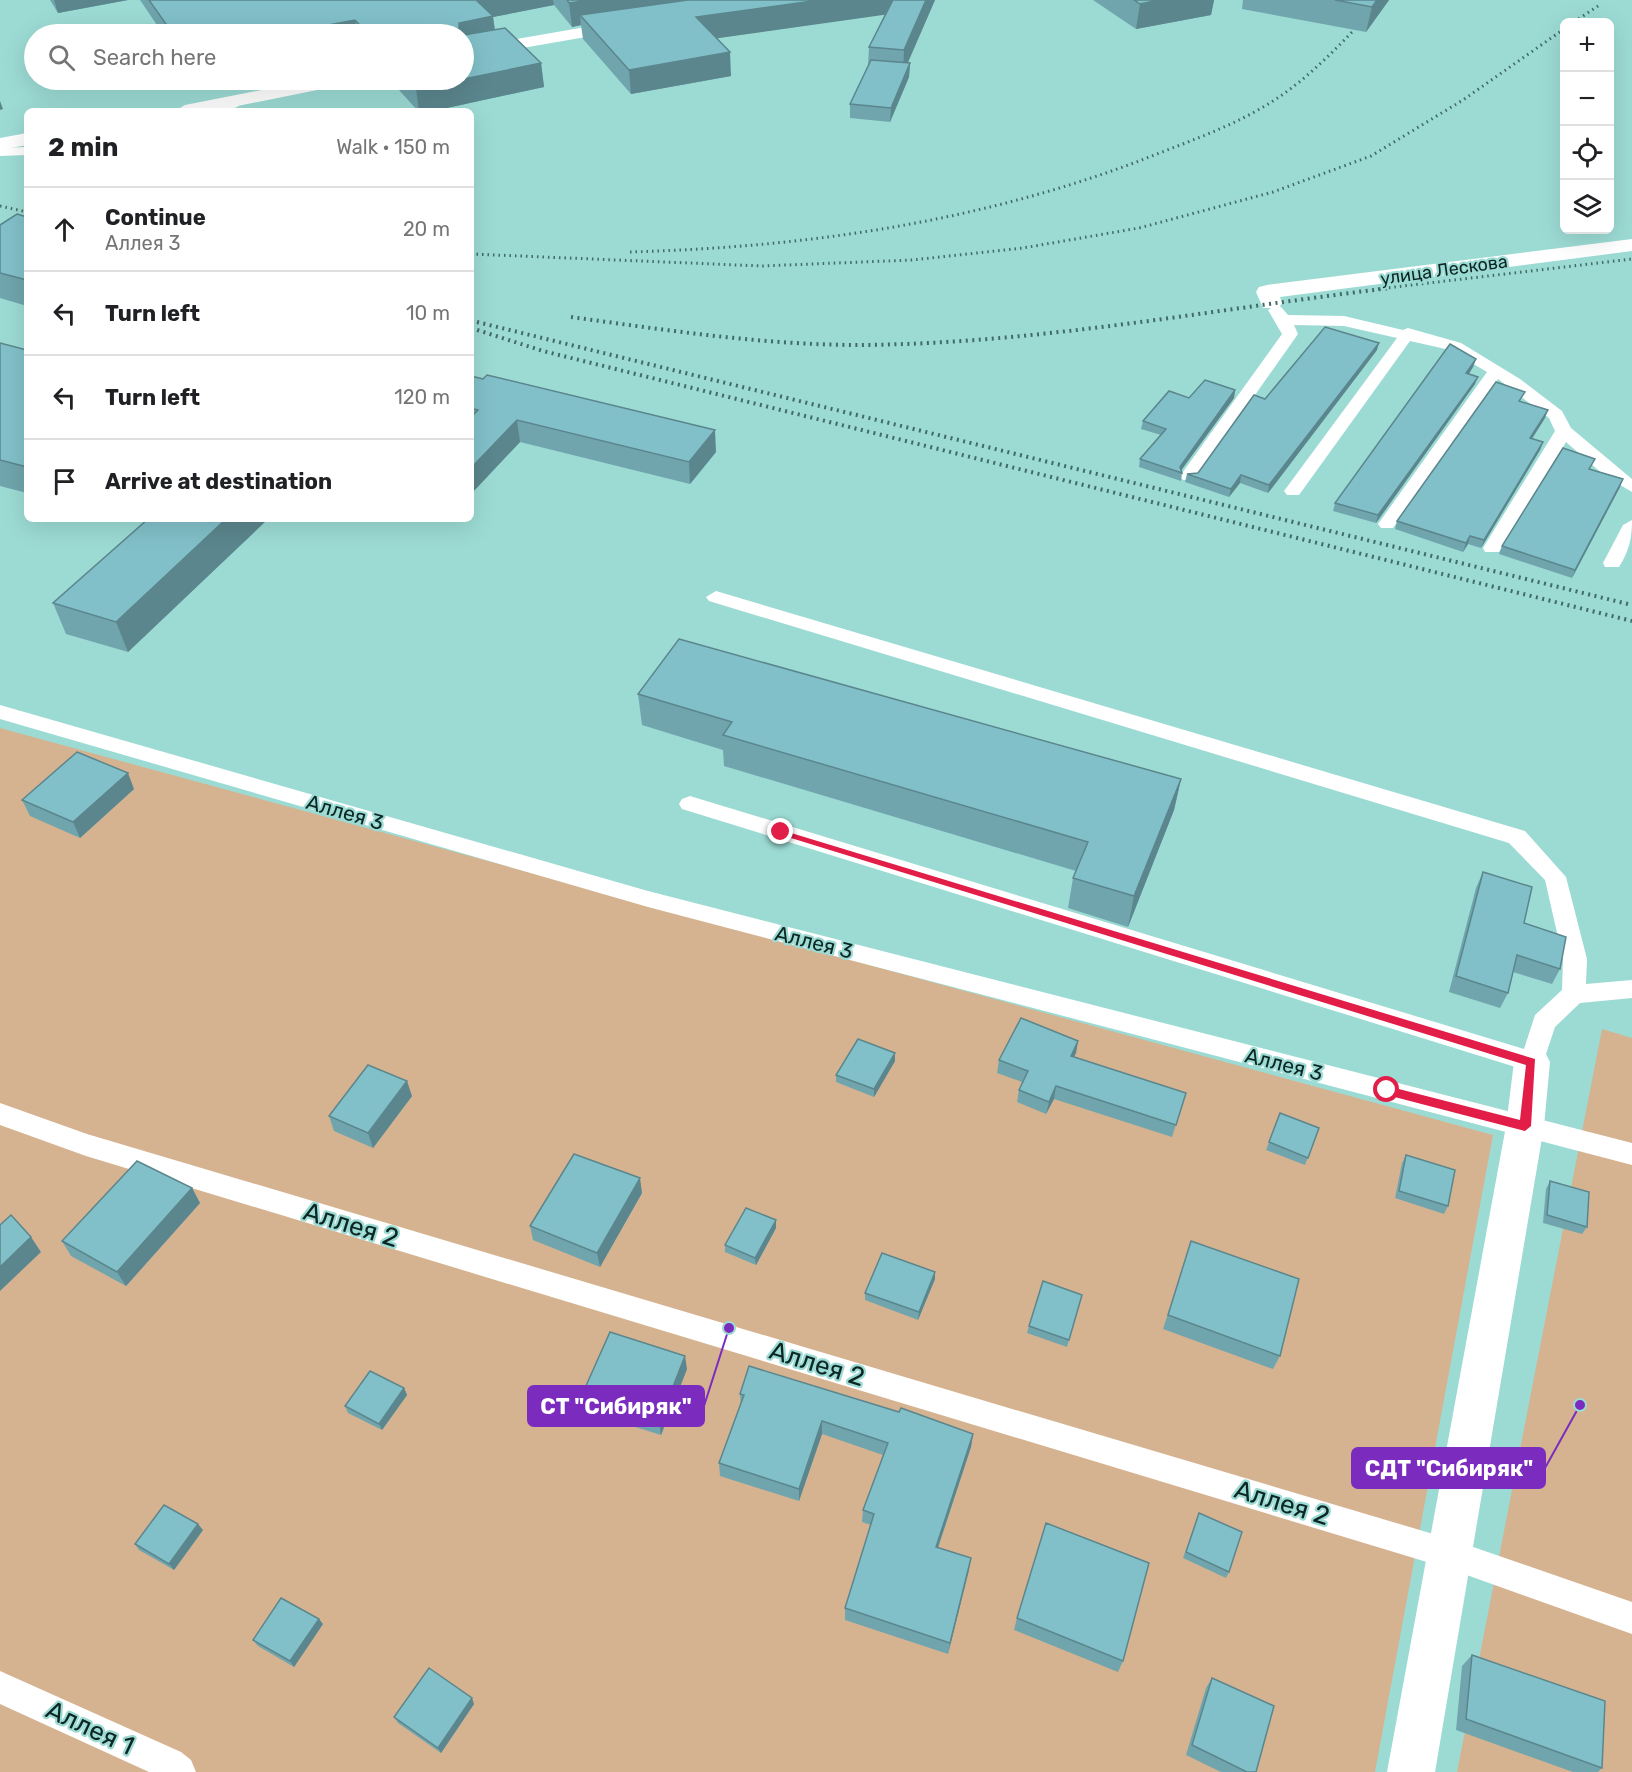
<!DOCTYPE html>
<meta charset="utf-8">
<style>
:root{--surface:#fff;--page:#f2f2f2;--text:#202124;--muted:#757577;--line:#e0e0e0}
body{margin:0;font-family:Rubik,sans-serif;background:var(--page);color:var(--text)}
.controls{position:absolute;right:18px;top:18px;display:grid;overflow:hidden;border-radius:9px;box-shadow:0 6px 24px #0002}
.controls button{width:54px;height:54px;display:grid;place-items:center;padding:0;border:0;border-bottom:2px solid var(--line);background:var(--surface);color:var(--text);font:30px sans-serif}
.stop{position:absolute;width:18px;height:18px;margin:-14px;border:4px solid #e11d48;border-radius:50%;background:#fff}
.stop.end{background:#e11d48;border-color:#fff;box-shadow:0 2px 6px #0008}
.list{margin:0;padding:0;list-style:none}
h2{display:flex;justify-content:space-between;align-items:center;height:78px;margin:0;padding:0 24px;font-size:26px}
h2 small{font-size:20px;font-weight:400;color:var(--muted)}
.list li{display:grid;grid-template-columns:39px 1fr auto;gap:18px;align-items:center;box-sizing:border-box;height:84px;padding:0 24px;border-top:2px solid var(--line)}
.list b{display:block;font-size:22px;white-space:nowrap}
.list p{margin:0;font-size:20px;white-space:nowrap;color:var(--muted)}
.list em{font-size:20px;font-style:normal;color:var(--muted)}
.icon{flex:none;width:33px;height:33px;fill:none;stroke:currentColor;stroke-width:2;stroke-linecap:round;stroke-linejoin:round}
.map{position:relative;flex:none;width:1632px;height:1772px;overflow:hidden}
.search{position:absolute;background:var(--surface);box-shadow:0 6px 24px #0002;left:24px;top:24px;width:450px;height:66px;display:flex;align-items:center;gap:15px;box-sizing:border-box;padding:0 21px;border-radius:33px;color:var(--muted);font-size:22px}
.panel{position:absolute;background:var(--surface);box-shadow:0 6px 24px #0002;left:24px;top:108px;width:450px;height:414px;border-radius:9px}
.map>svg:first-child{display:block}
.green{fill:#d5b391}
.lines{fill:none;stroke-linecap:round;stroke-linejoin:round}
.lane{fill:#fff;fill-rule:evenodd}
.street{fill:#fff;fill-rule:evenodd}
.rail-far1{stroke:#426a66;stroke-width:3;stroke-dasharray:1.5 4;stroke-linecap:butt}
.rail{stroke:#426a66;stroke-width:4;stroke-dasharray:2 4.5;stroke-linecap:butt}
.wall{fill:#70a5ad}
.shaded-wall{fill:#5b868d}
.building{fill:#82c0c9;stroke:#5b868d;stroke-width:1.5}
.route{fill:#e11d48}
.labels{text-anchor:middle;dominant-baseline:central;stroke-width:4.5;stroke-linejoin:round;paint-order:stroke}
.far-street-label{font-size:18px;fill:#0c2624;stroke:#9cdbd4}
.street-label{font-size:21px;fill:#0c2624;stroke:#9cdbd4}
.near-street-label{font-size:26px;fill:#0c2624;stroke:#9cdbd4}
.leader{fill:none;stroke:#7b2cbf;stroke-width:2}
.callout-dot{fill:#7b2cbf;stroke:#9cdbd4;stroke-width:2}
.callout{fill:#7b2cbf;stroke:#7b2cbf;stroke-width:2}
.callout-label{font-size:22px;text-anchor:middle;font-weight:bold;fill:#fff}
</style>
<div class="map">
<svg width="1632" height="1772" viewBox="0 0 1632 1772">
<rect width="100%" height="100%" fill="#9cdbd4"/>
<g class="green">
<polygon points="0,728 1493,1135 1375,1772 0,1772"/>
<polygon points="1602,1029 1632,1038 1632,1772 1457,1772"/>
</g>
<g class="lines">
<g class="lane">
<polygon points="234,99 239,100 239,106 228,111 211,111"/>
<polygon points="27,147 27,155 0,156 0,148"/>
<polygon points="1276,305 1281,307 1288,315 1344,316 1403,330 1408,328 1461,343 1520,379 1562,411 1571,428 1632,479 1632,492 1605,476 1566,442 1499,552 1485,552 1483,548 1555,431 1549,418 1498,379 1393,528 1381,528 1378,524 1487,372 1450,350 1410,341 1299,495 1287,495 1284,491 1287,487 1397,338 1344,326 1294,325 1298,334 1195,480 1183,480 1180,476 1282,334 1268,310"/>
<path d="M1632 520C1632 539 1629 551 1619 567H1605L1603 563 1623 525Z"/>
<polygon points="716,591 1525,831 1566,877 1587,959 1586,984 1632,980 1632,998 1580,1003 1555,1027 1541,1069 1532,1072 682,809 679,804 682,799 690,796 1524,1049 1535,1015 1562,990 1563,959 1545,880 1509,843 709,601 706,597"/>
<polygon points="0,705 648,891 1632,1143 1632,1165 648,907 0,719"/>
<polygon points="0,1103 87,1134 1450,1539 1632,1602 1632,1634 1450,1569 86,1156 0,1125"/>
<polygon points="0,1671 181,1752 191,1760 196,1772 149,1772 0,1704"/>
</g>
<g class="street">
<polygon points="626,20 632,21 635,25 632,29 464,58 464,48"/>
<polygon points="312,80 346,80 337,86 213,111 175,111 185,105"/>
<polygon points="27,133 27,145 0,150 0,138"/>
<polygon points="1632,239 1632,251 1280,297 1282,303 1279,308 1263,308 1256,292 1259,287 1267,285"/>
<polygon points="1532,1047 1545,1052 1550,1062 1544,1126 1435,1772 1387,1772 1506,1126 1514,1062 1519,1052"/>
</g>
<g class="rail-far1">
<polyline points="1574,22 1601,4"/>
<polyline points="0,206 27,212"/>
<path d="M630 252C811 247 988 221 1157 154 1198 138 1240 123 1276 99 1305 80 1330 55 1354 30"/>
<polyline points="471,254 762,266 912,260 1023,248 1139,228 1273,192 1371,156 1463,100 1564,29"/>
<polyline points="1378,289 1632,259"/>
</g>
<g class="rail">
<path d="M571 317C666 330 763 345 859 345 1037 344 1214 309 1390 288"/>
<polyline points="477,322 1632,605"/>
<polyline points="471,328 543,351 1632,621"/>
</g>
</g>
<g class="wall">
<polygon points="50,0 128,0 58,13"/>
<polygon points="140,0 935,0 907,63 910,63 909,77 890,122 850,118 850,104 868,66 869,47 885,14 717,38 731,76 631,94 583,39 581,25 572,27 554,5 493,17 495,30 541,63 544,87 433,111 418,111 390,80 464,80 464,34 163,34"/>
<polygon points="1093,0 1214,0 1211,15 1136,29"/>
<polygon points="1243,0 1389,0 1366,32 1242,9"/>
<polygon points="27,217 27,306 0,298 0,225"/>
<polygon points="0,343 27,350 27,493 0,486"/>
<polygon points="1377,350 1268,493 1240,483 1229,497 1185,482 1187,474 1198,473 1265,399"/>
<polygon points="1476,359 1473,367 1469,374 1475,384 1376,523 1333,511 1335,503"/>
<polygon points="471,376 716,452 690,484 520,442 471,494"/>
<polygon points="1235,390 1234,398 1181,470 1182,473 1181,481 1139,467 1140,459 1161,435 1141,429 1143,421 1189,398"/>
<polygon points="1521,401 1545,418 1532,439 1543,442 1540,450 1481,548 1468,544 1463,552 1395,529 1397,521"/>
<polygon points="1590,469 1620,487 1572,578 1499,554 1502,546"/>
<polygon points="148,519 268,519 128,652 66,634 53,603"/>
<polygon points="638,694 1181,779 1174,810 1128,927 1068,908 1073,878 1076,871 724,766 723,750 642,725"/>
<polygon points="134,789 80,838 30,816 22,800"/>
<polygon points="1483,872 1560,969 1552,984 1513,972 1508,993 1500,1008 1449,992 1476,888"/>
<polygon points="1078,1041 1076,1053 1074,1057 1186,1093 1172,1137 1054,1099 1046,1114 1017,1102 1019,1090 1022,1082 997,1073 999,1060"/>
<polygon points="895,1061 874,1097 836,1082 836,1075"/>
<polygon points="412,1096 373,1148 334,1131 329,1116"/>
<polygon points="1280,1113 1319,1128 1305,1165 1266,1150"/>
<polygon points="1406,1155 1448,1206 1444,1214 1395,1198 1402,1163"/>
<polygon points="1550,1181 1587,1227 1582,1234 1543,1223 1546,1189"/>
<polygon points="192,1188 200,1203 126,1286 71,1256 62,1241"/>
<polygon points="642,1193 600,1267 533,1240 530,1226"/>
<polygon points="776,1228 756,1265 725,1252 725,1245"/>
<polygon points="1191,1241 1280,1356 1273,1369 1163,1329"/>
<polygon points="935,1272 935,1279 918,1320 865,1300 865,1293"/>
<polygon points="1082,1295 1067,1347 1027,1333 1029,1326"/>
<polygon points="687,1369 661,1435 584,1411 581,1397"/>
<polygon points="404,1388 407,1395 382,1430 348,1413 345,1406"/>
<polygon points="740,1394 973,1434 971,1447 938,1548 971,1558 948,1654 845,1620 845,1608 871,1525 862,1522 863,1510 883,1455 822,1434 799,1501 720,1476 719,1463 741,1405"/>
<polygon points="1199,1513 1229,1572 1226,1578 1183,1558"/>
<polygon points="203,1530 174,1570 139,1550 135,1544"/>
<polygon points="1017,1618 1123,1661 1118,1672 1014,1630"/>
<polygon points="323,1624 294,1667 258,1646 253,1640"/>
<polygon points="1472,1655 1602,1768 1598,1772 1573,1772 1456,1730 1462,1666"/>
<polygon points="1212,1678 1256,1772 1221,1772 1186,1755 1206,1688"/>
<polygon points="474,1704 441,1753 398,1723 394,1717"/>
</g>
<g class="shaded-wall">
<polygon points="54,0 128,0 58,13"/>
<polygon points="474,0 553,0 554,5 493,17 496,40 464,46 464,34 459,34 459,23"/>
<polygon points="590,0 753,0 580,15 581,25 572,27 569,3"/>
<polygon points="820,0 898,0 897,13 698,41 696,17"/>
<polygon points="926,0 935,0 903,74 904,50"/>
<polygon points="1159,0 1214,0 1211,15 1136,29 1140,4"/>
<polygon points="1377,0 1389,0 1366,32 1372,7"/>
<polygon points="355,20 358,34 280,34"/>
<polygon points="730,52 731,76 631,94 629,70"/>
<polygon points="541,63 544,87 433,111 419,111 416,89"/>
<polygon points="910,63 909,77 890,122 891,108"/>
<polygon points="0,101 3,109 0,110"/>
<polygon points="1379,343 1377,350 1268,493 1269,485"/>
<polygon points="1476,359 1473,367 1464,381 1466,373"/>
<polygon points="1478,377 1475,384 1376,523 1378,515"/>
<polygon points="1235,390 1234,398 1180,472 1180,467"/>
<polygon points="1548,410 1545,418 1527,446 1530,438"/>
<polygon points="517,420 520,442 471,494 471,468"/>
<polygon points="715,430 716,452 690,484 689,462"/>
<polygon points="1543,442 1540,450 1481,548 1484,540"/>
<polygon points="1241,475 1240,483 1229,497 1231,489"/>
<polygon points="1623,479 1620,487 1572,578 1575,570"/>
<polygon points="226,519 268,519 128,652 116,622"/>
<polygon points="1470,536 1468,544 1463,552 1466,543"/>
<polygon points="128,773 134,789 80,838 73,822"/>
<polygon points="1181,779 1174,810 1128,927 1134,896"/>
<polygon points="1078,1041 1076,1053 1068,1069 1071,1056"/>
<polygon points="895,1053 895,1061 874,1097 874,1089"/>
<polygon points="407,1081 412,1096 373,1148 368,1133"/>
<polygon points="1056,1086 1054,1099 1046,1114 1049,1102"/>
<polygon points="640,1178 642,1193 600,1267 597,1253"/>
<polygon points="192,1188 200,1203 126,1286 117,1272"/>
<polygon points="776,1220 776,1228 756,1265 755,1258"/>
<polygon points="31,1237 41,1252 0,1291 0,1267"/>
<polygon points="935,1272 935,1279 918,1320 919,1312"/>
<polygon points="685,1356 687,1369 661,1435 659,1422"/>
<polygon points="404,1388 407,1395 382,1430 379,1424"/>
<polygon points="822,1421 822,1434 799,1501 799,1489"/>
<polygon points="973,1434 971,1447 934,1559 936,1547"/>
<polygon points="198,1524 203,1530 174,1570 169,1564"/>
<polygon points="971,1558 969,1570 948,1654 950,1643"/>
<polygon points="319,1619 323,1624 294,1667 290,1661"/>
<polygon points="472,1698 474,1704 441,1753 438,1748"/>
</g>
<g class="building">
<polygon points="149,0 476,0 493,16 459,23 459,34 368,34 355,20 280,34 173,34"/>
<polygon points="567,0 590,0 569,3"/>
<polygon points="688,0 820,0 696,17 730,52 629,70 580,15"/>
<polygon points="893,0 926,0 904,50 869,47"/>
<polygon points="1134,0 1159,0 1140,4"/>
<polygon points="1335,0 1377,0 1372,7"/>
<polygon points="505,28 541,63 464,79 464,35"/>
<polygon points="871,60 910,63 891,108 850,104"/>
<polygon points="407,80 462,80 416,89"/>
<polygon points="17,214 27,217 27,280 0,273 0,225"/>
<polygon points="1325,327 1379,343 1269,485 1241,475 1231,489 1187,474 1198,473 1254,395 1265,399"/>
<polygon points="0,343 27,350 27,467 0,460"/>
<polygon points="1450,344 1476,359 1466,373 1478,377 1378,515 1335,503"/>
<polygon points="487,375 715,430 689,462 517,420 471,468 471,417 478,410 471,408 471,376 483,379"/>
<polygon points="1205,380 1235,390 1180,467 1182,473 1140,459 1166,429 1143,421 1169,391 1189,398"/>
<polygon points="1496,382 1525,392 1519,401 1548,410 1530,438 1543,442 1484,540 1470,536 1466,543 1397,521"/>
<polygon points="1563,448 1595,459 1589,469 1623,479 1575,570 1502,546"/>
<polygon points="148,519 226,519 116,622 53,603"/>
<polygon points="679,639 1181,779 1134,896 1073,878 1088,842 723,735 732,722 638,694"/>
<polygon points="77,752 128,773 73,822 22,800"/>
<polygon points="1483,872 1532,887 1524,923 1566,937 1560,969 1517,955 1508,993 1456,976"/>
<polygon points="1021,1018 1078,1041 1071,1056 1186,1093 1176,1125 1056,1086 1049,1102 1019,1090 1028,1071 999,1060"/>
<polygon points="858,1039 895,1053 874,1089 836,1075"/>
<polygon points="368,1065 407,1081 368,1133 329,1116"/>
<polygon points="1280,1113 1319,1128 1308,1158 1269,1142"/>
<polygon points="574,1154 640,1178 597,1253 530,1226"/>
<polygon points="1406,1155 1455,1170 1448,1206 1399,1191"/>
<polygon points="137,1161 192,1188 117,1272 62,1241"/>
<polygon points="1550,1181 1589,1192 1587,1227 1547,1215"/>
<polygon points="746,1208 776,1220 755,1258 725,1245"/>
<polygon points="11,1215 31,1237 0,1267 0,1225"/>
<polygon points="1191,1241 1299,1279 1280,1356 1168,1315"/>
<polygon points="882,1253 935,1272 919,1312 865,1293"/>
<polygon points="1043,1281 1082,1295 1069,1340 1029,1326"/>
<polygon points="610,1332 685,1356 659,1422 581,1397"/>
<polygon points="749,1366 899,1412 901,1408 973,1434 936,1547 971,1558 950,1643 845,1608 874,1514 863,1510 888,1443 822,1421 799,1489 719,1463 744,1395 740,1394"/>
<polygon points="370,1371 404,1388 379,1424 345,1406"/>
<polygon points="164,1505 198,1524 169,1564 135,1544"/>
<polygon points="1199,1513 1242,1532 1229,1572 1186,1552"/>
<polygon points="1046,1523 1149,1563 1123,1661 1017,1618"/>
<polygon points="281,1598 319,1619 290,1661 253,1640"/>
<polygon points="1472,1655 1605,1701 1602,1768 1466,1719"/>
<polygon points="429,1668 472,1698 438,1748 394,1717"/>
<polygon points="1212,1678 1274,1706 1256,1772 1247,1772 1192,1745"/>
</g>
<polygon class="route" points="778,829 1535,1059 1531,1126 1525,1131 1387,1095 1381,1090 1387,1086 1520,1120 1526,1065 778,834"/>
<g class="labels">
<g class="far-street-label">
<text transform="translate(1444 270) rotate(-8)">улица Лескова</text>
</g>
<g class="street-label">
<text transform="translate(345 812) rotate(16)">Аллея 3</text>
<text transform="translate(814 942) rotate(14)">Аллея 3</text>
<text transform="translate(1284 1064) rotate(14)">Аллея 3</text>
</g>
<g class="near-street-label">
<text transform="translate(351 1225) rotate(17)">Аллея 2</text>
<text transform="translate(817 1364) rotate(17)">Аллея 2</text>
<text transform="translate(1282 1503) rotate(17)">Аллея 2</text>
<text transform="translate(90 1728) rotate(25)">Аллея 1</text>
</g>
</g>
<path class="leader" d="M729 1328L704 1406M1580 1405L1545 1468"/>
<g class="callout-dot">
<circle cx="729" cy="1328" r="6"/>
<circle cx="1580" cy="1405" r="6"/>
</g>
<g class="callout">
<rect x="528" y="1386" width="176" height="40" rx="6"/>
<rect x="1352" y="1448" width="193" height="40" rx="6"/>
</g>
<g class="callout-label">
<text x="616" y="1414">СТ "Сибиряк"</text>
<text x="1449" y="1476">СДТ "Сибиряк"</text>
</g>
</svg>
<div class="controls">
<button>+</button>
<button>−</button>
<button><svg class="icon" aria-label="locate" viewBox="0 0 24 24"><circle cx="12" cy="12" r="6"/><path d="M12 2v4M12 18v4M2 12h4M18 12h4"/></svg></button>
<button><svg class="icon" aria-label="layers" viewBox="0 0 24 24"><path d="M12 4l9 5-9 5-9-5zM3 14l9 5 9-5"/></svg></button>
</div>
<div class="stop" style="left:1387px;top:1090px"></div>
<div class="stop end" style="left:781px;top:832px"></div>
<div class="search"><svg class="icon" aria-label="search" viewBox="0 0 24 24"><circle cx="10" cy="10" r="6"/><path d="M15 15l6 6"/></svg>Search here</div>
<section class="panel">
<h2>2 min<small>Walk · 150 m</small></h2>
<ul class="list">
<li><svg class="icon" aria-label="ahead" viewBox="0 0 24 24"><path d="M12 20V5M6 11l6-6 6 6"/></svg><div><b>Continue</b><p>Аллея 3</p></div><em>20 m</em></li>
<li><svg class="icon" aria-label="left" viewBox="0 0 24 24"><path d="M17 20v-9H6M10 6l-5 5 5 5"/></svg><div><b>Turn left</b></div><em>10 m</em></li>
<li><svg class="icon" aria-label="left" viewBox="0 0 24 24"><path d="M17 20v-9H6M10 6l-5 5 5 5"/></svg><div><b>Turn left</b></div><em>120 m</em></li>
<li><svg class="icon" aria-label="arrive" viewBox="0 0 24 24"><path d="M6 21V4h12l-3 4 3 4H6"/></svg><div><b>Arrive at destination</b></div></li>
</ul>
</section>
</div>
